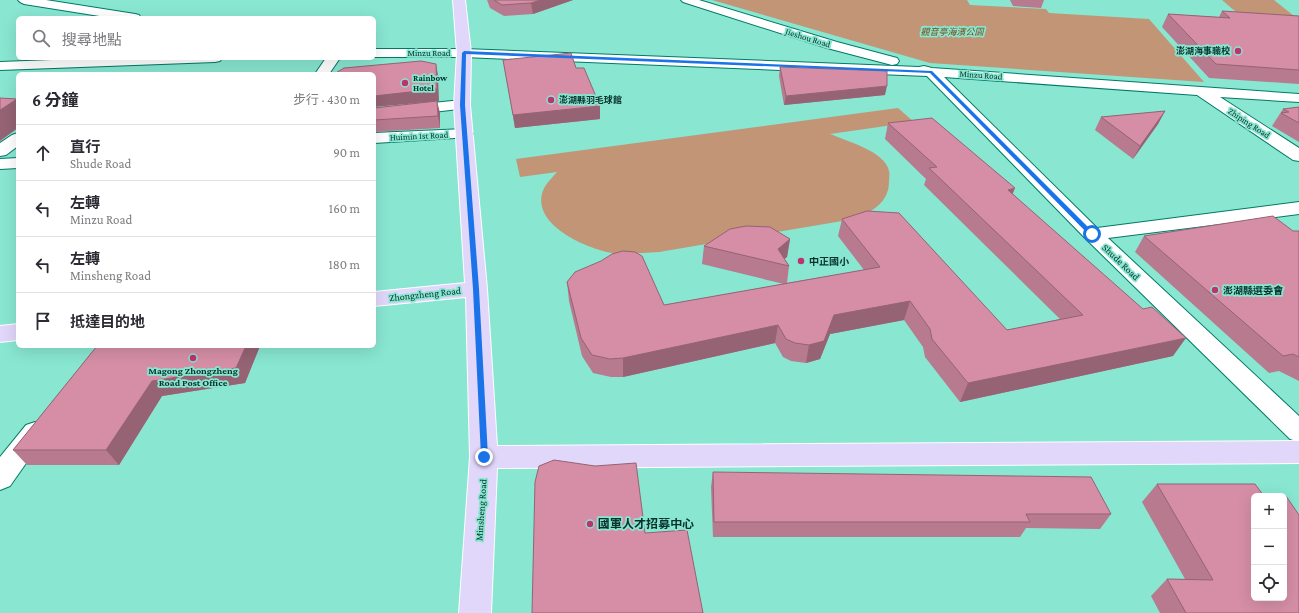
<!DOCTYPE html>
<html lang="zh-TW">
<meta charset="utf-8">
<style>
:root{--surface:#fff;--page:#f7f7f7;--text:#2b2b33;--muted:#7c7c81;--line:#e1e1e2}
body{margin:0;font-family:"Crimson Pro","Noto Sans TC",serif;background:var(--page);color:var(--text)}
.controls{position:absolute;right:12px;bottom:12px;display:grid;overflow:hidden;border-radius:6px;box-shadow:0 4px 16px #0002}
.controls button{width:36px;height:36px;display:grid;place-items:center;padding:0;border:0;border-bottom:1px solid var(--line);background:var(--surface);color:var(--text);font:20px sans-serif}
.stop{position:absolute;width:12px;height:12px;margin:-9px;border:3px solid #1a73e8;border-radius:50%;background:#fff}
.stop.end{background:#1a73e8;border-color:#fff;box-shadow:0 1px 4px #0008}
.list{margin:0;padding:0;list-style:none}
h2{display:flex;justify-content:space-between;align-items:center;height:52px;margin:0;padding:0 16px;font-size:17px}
h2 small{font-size:13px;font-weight:400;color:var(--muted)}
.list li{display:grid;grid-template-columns:26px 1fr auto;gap:12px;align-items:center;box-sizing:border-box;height:56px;padding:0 16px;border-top:1px solid var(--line)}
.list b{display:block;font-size:15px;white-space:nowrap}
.list p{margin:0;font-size:13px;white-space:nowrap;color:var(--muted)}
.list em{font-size:13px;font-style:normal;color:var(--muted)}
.icon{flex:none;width:22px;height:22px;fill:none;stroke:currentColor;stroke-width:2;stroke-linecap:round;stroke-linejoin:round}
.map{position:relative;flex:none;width:1299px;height:613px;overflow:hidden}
.search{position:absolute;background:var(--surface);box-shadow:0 4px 16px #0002;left:16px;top:16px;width:360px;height:44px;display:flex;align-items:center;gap:10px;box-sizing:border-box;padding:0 14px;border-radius:6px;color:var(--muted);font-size:15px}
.panel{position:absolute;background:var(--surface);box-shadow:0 4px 16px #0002;left:16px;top:72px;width:360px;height:276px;border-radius:6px}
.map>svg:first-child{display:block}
.green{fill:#c19575}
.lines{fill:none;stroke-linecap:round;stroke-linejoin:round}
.minor-casing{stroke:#007967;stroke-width:2}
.major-casing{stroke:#fff;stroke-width:2}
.minor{fill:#fff;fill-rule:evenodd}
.major{fill:#e1d7fa;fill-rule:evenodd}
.wall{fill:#b77a8f}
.shaded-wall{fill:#956374}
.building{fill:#d58ea6;stroke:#956374}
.route{fill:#1a73e8}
.poi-dot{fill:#bc3370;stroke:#88e6d1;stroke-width:1.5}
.labels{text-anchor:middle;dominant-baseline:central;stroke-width:3.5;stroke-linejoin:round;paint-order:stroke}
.far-park-label{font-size:9px;font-style:italic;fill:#7f4715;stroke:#88e6d1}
.far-street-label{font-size:9px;fill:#08322b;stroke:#88e6d1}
.far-poi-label{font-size:9px;font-weight:bold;fill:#08322b;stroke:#88e6d1;text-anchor:start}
.poi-label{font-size:10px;font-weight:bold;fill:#08322b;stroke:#88e6d1;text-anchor:start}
.street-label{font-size:10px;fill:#08322b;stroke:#88e6d1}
.near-poi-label{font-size:12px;font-weight:bold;fill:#08322b;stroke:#88e6d1;text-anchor:start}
</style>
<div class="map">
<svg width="1299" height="613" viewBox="0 0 1299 613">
<rect width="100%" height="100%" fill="#88e6d1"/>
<g class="green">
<polygon points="712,0 967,0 970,5 1046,9 1049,13 1149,19 1204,82 930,63"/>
<polygon points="1222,0 1274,0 1299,20 1249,23"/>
<path d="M898 108 914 122 830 134C846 141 885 151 889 171 890 174 889 178 889 181 889 201 876 208 860 218L659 252C643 253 628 254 613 253 588 249 534 226 542 194 544 185 551 179 557 172L520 177 516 159Z"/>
</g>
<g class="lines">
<g class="minor-casing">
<g id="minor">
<polygon points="18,0 46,0 135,14 139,15 141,18 112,18 24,4 20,2"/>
<polygon points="681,0 699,0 837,42 897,58 899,61 897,64 892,65 827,48 683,2"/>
<polygon points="374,49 464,49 919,67 924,66 932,68 1299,94 1299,102 1220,97 1299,148 1299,161 1293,160 1197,95 944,77 1097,228 1299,202 1299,214 1108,238 1299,416 1299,442 1290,439 1085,238 927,76 464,57 374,57"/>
<polygon points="104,58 222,58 220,61 215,62 0,70 0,62"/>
<polygon points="326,58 340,58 329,74 315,74"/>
<polygon points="462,100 467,102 470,105 467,108 374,119 374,109"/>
<polygon points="465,129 471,131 473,134 471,137 374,143 374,133"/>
<polygon points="18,133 18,146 6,155 0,156 0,143 12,135"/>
<polygon points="18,158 18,168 0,169 0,159"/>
<polygon points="35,422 44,425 48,432 10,486 0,490 0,457 26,425"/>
</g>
</g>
<g class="major-casing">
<g id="major">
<polygon points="453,0 465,0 471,53 470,105 487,289 497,446 1299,441 1299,463 497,468 491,613 459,613 470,457 466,297 374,306 374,292 465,283 454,105 457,53"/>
<polygon points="18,324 18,340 0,342 0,326"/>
</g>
</g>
<use href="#minor" class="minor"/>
<use href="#major" class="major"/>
</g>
<g class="wall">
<polygon points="487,0 573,0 533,14 504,16 490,8"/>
<polygon points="1010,0 1044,0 1041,8 1013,6"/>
<polygon points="1222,11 1299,16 1299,84 1209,78 1162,27 1168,14 1219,17"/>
<polygon points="503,60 576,68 600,119 515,128"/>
<polygon points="780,67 885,95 784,105 779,76"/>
<polygon points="1299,107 1299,142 1272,126 1283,109"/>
<polygon points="374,108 440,113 440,128 374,132"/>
<polygon points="1165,111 1158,124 1133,159 1095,130 1101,117"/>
<polygon points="888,123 1013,194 1173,356 960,402 925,357 923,347 904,320 830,334 820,359 806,363 791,361 783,357 775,343 623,377 611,377 593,373 582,356 569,301 567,282 664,305 784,284 702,264 704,246 790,239 787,257 784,259 789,266 787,283 864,270 838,236 842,219 1007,330 1060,319 924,185 926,179 885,139"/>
<polygon points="1293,231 1299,231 1299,381 1279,371 1269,373 1135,252 1144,236"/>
<polygon points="97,346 260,346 245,383 162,396 119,465 27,465 13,450"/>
<polygon points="713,472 1111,514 1100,529 1026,528 1020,537 713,537 711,487"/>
<polygon points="1157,484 1299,613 1160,613 1151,596 1167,579 1185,579 1142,502"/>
</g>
<g class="shaded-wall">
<polygon points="541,0 573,0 533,14 531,3"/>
<polygon points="436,64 438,75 439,101 374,107 374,96"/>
<polygon points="887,86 885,95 784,105 786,96"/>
<polygon points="17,99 18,101 18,128 0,141 0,110"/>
<polygon points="437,101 440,113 440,128 438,116"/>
<polygon points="600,106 600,119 515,128 513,115"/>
<polygon points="1165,111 1158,124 1133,159 1140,146"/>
<polygon points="1015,188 1008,205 1008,190"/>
<polygon points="790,239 787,257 778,264 778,249"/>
<polygon points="910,301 904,320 830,334 820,359 806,363 809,345 834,315"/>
<polygon points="778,325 775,343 623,377 623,358"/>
<polygon points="1186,338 1173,356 960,402 968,383"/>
<polygon points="246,346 260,346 245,383 162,396 119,465 106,450 152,381"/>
</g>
<g class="building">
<polygon points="494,0 541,0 531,3 502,5"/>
<polygon points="1222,11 1299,16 1299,70 1216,64 1168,14 1230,18"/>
<polygon points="571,53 576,68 584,68 600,106 513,115 503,60"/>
<polygon points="421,61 436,64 437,89 374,96 374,74 334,74 344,68"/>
<polygon points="780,67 887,71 887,86 786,96"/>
<polygon points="0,98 17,99 0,110"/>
<polygon points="437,101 438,116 374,120 374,108"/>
<polygon points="1299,107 1299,123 1281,113 1289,112 1283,109"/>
<polygon points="1165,111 1140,146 1101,117"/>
<polygon points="932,118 1015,188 1008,190 1143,309 1152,307 1186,338 968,383 932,339 930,329 910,301 834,315 824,341 809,345 795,343 786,339 778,325 623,358 610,359 592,355 581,338 567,282 575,272 601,261 612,254 623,251 635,252 642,256 664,305 880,267 842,219 867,211 899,213 1007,330 1083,315 929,168 937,167 888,123"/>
<polygon points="1273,216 1293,231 1299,231 1299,357 1293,354 1283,356 1144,236"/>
<polygon points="746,226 770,227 790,239 778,249 789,266 704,246 730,229"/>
<polygon points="97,346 246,346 236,368 152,381 106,450 13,450"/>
<polygon points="554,460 595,466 636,463 645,533 687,530 703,613 532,613 535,482 539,466"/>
<polygon points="713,472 1091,477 1111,514 1026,514 1030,522 714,522"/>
<polygon points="1157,484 1255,484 1264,496 1254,496 1254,598 1284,598 1284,496 1286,496 1299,515 1299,613 1186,613 1167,579 1213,580"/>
</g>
<polygon class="route" points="464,51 932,71 1095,234 1090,236 930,73 466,54 465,105 479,289 488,457 484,460 481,457 473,289 460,105 462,53"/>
<g class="poi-dot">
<circle cx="1238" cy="51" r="4"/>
<circle cx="405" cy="83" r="4"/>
<circle cx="551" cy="100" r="4"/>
<circle cx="801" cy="261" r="4"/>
<circle cx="1215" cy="290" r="4"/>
<circle cx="193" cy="358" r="4"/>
<circle cx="590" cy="524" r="4"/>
</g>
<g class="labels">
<g class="far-park-label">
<text x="952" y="32">觀音亭海濱公園</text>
</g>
<g class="far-street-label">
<text transform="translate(808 38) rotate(17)">Jieshou Road</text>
<text x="429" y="53">Minzu Road</text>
<text transform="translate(981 75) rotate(4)">Minzu Road</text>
<text transform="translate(1249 123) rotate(33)">Zhiping Road</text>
<text transform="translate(419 136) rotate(-3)">Huimin 1st Road</text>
</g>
<g class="far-poi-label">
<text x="1230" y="51" text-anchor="end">澎湖海事職校</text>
<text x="413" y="78">Rainbow<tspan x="413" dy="10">Hotel</tspan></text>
<text x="559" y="100">澎湖縣羽毛球館</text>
</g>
<g class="poi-label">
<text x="809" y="261">中正國小</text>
<text x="1223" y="290">澎湖縣選委會</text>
<text x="193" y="370" text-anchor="middle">Magong Zhongzheng<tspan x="193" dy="12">Road Post Office</tspan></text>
</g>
<g class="street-label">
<text transform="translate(1121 262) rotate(44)">Shude Road</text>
<text transform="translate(425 294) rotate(-6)">Zhongzheng Road</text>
<text transform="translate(481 510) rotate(-86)">Minsheng Road</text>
</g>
<g class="near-poi-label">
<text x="598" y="524">國軍人才招募中心</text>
</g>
</g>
</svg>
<div class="controls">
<button>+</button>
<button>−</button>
<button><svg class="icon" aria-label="locate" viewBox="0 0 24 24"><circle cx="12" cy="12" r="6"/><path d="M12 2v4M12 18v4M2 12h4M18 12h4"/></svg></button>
</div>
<div class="stop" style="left:1092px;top:234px"></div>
<div class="stop end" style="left:484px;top:457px"></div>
<div class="search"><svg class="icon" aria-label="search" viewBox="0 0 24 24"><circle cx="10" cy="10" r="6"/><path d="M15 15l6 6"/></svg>搜尋地點</div>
<section class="panel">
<h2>6 分鐘<small>步行 · 430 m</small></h2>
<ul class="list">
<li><svg class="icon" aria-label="ahead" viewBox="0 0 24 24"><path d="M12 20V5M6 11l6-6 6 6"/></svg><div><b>直行</b><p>Shude Road</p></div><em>90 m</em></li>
<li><svg class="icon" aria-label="left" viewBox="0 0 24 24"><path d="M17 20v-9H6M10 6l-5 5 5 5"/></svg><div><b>左轉</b><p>Minzu Road</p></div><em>160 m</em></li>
<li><svg class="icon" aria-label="left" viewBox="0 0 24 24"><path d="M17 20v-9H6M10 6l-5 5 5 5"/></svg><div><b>左轉</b><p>Minsheng Road</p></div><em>180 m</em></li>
<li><svg class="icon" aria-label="arrive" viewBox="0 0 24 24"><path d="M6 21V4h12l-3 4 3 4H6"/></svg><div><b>抵達目的地</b></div></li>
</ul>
</section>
</div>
